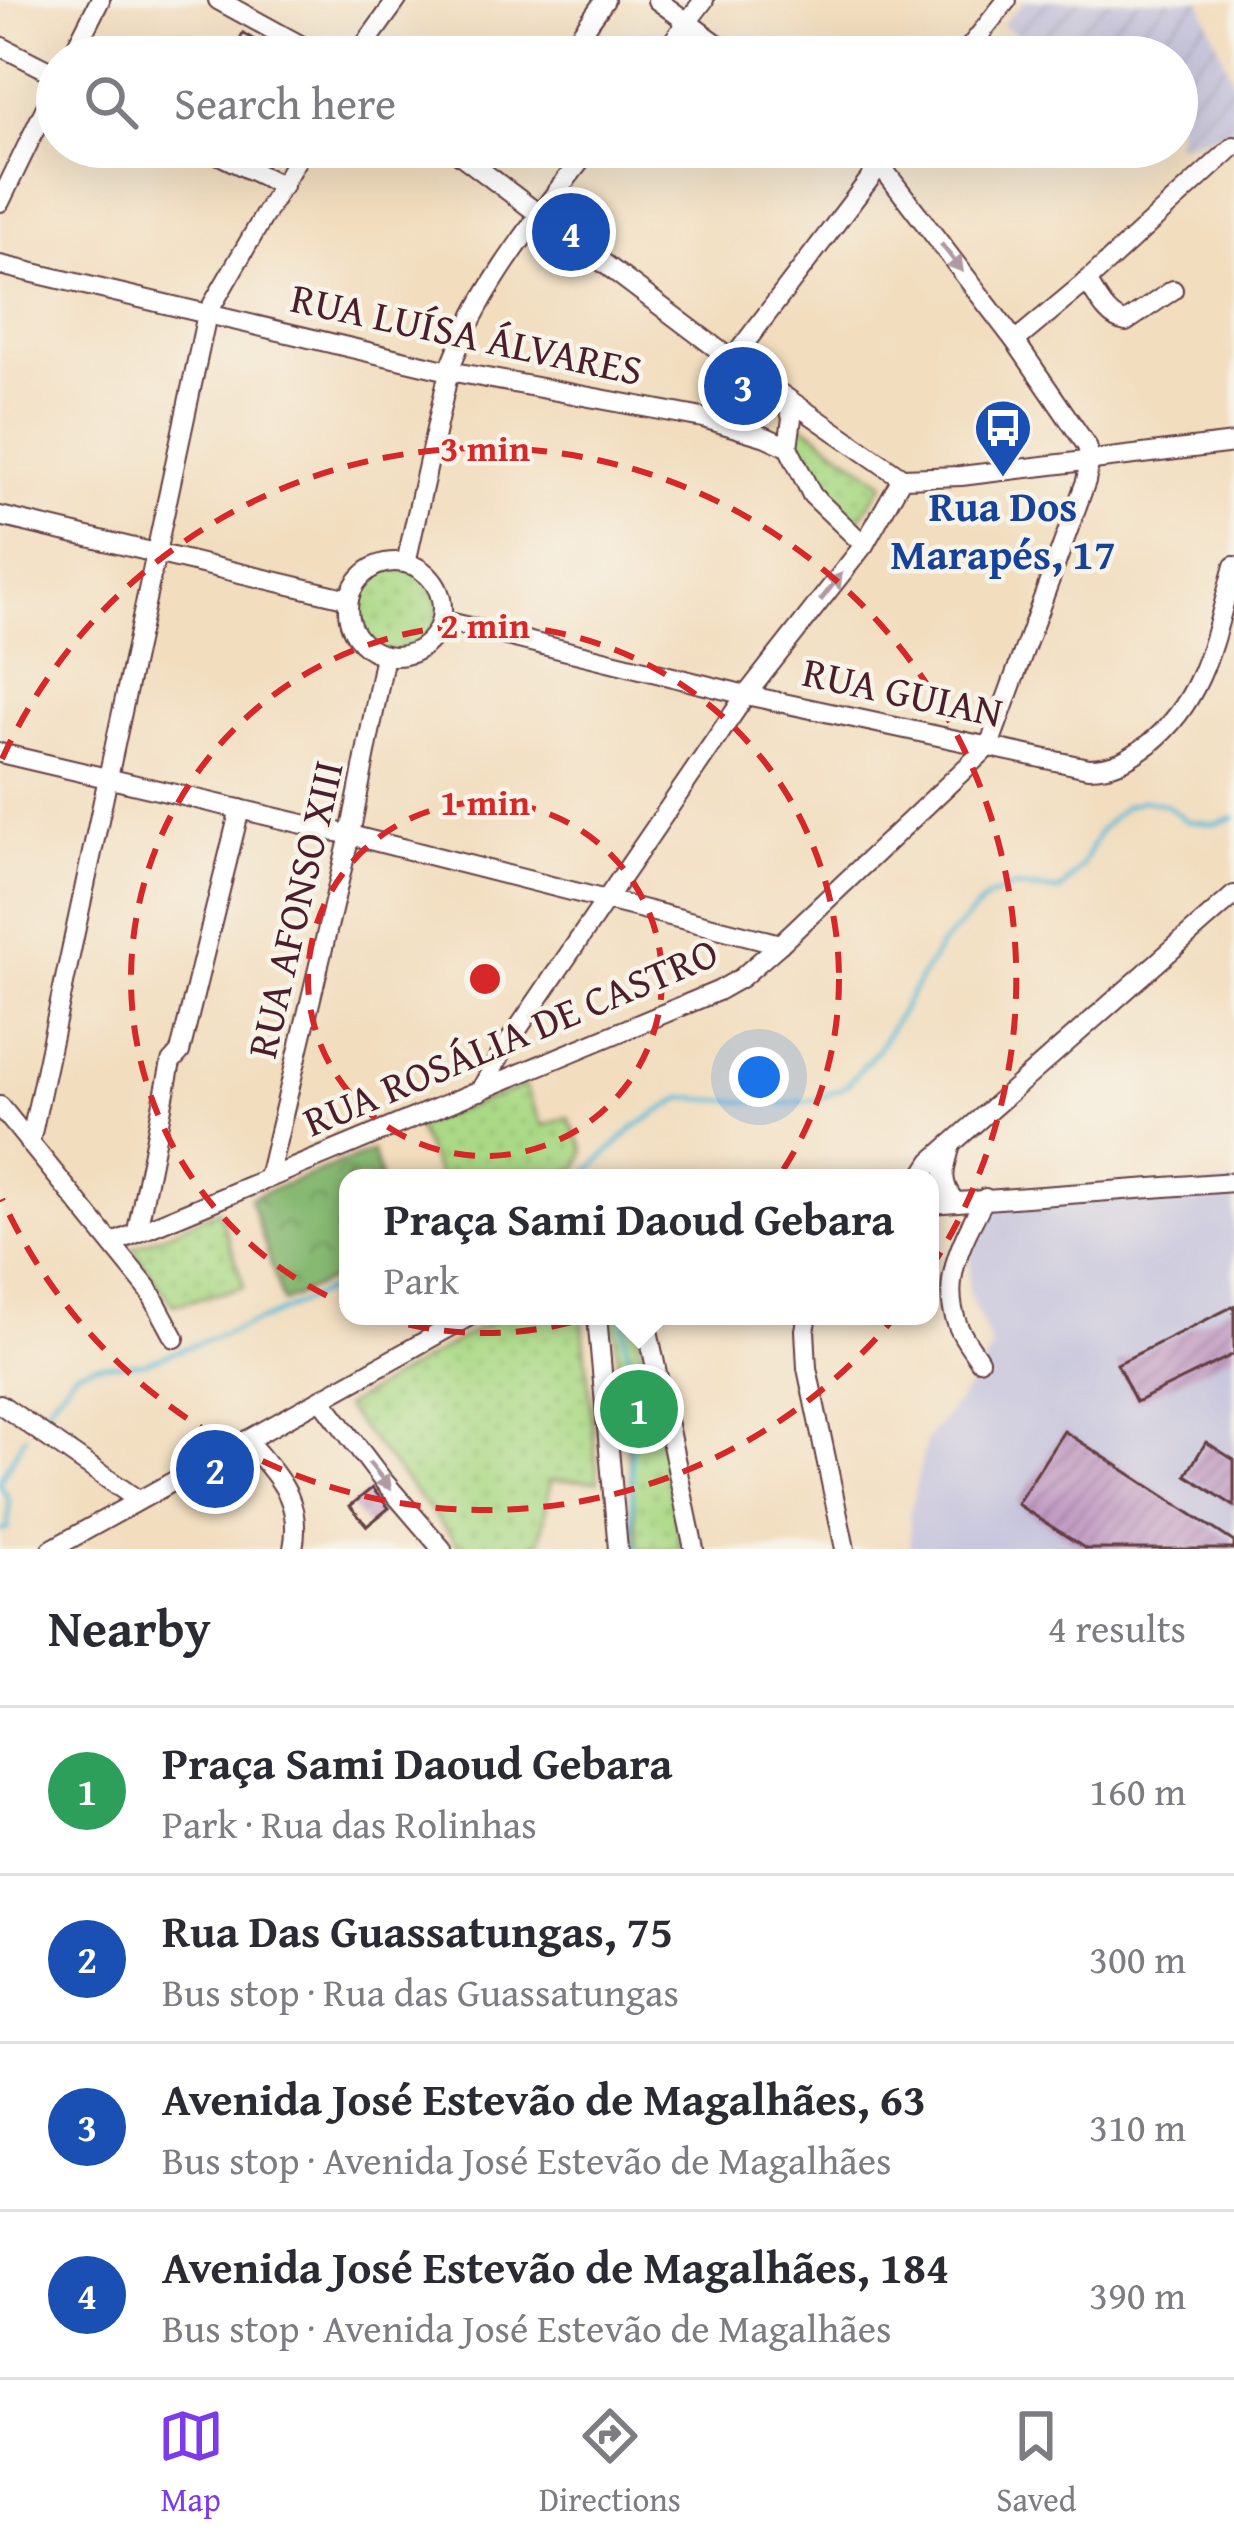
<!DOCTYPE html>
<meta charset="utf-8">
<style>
:root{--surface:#fff;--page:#f2f2f3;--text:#2b2b33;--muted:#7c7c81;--line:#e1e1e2;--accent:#7c3aed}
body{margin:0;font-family:"Gentium Book Plus",serif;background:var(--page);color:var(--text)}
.you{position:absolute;left:759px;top:1077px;width:42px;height:42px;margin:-30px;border:9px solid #fff;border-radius:50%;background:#1a73e8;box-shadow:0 0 0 18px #1a73e833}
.badge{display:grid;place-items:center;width:78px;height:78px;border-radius:50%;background:var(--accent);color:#fff;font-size:39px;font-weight:700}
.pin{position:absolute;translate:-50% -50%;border:6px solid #fff;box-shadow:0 3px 12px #0006}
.popup{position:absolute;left:339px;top:1169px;width:600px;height:156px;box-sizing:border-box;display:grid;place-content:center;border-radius:24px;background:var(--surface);filter:drop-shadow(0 3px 9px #0005);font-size:39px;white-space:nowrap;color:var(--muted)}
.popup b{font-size:45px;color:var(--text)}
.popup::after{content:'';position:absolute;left:50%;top:100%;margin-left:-24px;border:24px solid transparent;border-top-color:var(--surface)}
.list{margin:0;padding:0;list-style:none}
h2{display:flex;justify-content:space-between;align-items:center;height:156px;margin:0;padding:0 48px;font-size:51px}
h2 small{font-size:39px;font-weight:400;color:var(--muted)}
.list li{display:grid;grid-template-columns:78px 1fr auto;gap:36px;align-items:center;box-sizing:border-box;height:168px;padding:0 48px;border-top:3px solid var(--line)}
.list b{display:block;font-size:45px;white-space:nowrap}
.list p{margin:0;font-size:39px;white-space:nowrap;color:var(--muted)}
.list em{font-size:39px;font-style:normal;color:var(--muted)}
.icon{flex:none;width:66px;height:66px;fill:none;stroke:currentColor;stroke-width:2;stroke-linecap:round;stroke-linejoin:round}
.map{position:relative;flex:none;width:1234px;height:1549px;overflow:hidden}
.search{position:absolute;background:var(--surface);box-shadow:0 12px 48px #0002;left:36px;right:36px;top:36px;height:132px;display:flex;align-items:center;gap:30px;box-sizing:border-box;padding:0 42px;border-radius:66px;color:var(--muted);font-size:45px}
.sheet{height:828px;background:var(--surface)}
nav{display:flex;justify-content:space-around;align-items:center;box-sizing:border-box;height:168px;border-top:3px solid var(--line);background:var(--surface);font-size:33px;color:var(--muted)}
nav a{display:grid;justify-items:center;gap:6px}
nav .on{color:var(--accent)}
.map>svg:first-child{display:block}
.industrial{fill:url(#industrial-furrows)}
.railway{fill:#c3c1db}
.grass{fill:url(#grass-dots);stroke:#7a7c58;stroke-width:3}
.forest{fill:url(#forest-crowns);stroke:#696c4f;stroke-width:3}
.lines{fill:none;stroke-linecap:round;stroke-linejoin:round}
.stream{stroke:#57b9d5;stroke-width:4.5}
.building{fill:url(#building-hatch)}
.minor-casing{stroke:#633c41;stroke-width:22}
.minor{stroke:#fff;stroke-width:18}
.oneway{fill:#ae9aa0}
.ring{fill:none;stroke:#d62828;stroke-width:6;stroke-dasharray:21 15}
.labels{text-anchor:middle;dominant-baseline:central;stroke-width:9;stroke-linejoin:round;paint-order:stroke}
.street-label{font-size:42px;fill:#4a1f2b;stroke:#f7f3e8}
.transit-label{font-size:42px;font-weight:bold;fill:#164399;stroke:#f7f3e8}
.centre{fill:#d62828;stroke:#f7f3e8;stroke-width:6}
.ring-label{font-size:36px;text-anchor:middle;font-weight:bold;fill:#d62828;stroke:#f7f3e8;stroke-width:9;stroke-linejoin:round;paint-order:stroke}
</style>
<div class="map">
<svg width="1234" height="1549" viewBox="0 0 1234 1549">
<defs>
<pattern id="industrial-furrows" width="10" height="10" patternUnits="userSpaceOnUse" patternTransform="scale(3)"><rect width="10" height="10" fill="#c3c1db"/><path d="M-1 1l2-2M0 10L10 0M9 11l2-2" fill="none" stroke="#a9a5bc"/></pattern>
<pattern id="grass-dots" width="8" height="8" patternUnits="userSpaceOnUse" patternTransform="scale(3)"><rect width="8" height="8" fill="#abd986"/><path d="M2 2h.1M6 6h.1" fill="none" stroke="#95ba74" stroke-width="1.8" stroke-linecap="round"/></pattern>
<pattern id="forest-crowns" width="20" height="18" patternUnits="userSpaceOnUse" patternTransform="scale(3)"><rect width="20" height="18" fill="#88b973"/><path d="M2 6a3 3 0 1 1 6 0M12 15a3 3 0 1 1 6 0" fill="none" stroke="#71965f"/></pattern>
<pattern id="building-hatch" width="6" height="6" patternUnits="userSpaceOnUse" patternTransform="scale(3)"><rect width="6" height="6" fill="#be95c1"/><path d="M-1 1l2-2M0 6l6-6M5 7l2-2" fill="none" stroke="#9c799d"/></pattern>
</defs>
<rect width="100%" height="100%" fill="#f7f3e8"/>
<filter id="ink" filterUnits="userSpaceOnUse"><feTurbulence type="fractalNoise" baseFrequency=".00833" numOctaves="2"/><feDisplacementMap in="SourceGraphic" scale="24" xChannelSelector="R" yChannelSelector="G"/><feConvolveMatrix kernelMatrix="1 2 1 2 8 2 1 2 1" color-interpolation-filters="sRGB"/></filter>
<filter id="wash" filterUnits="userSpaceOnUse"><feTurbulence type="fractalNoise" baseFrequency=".004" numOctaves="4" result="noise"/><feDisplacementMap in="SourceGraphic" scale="48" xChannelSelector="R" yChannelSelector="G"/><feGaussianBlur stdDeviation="2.7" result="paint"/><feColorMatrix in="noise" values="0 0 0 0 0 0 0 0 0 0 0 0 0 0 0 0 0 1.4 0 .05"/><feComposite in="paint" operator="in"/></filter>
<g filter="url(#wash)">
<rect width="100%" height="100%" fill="#f2ddbe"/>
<polygon class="industrial" points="1026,0 1200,0 1234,83 1234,129 1177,145 1177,57 1046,57 1002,24"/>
<polygon class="railway" points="1234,1183 1234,1549 911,1549 909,1515 927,1439 975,1380 992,1348 968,1291 971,1246 999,1203"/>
<g class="grass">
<polygon points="801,423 884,483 853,527 818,487 793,438 797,424"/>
<circle cx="396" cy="609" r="42"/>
<polygon points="524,1086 543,1126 568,1117 584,1150 578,1168 550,1178 439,1178 416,1126"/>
<polygon points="219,1210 244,1287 173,1305 133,1248"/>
<polygon points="500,1316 582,1316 598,1481 551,1480 540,1541 528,1549 462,1549 344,1407"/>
<polygon points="613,1316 635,1316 682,1549 639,1549"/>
</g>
<polygon class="forest" points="372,1151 381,1178 348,1178 348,1272 283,1302 250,1198"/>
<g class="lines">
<g class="stream">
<polyline points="581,1178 636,1126 682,1098 785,1104 815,1100 845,1087 879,1048 940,946 987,898 1013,887 1060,891 1081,867 1101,829 1125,806 1145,800 1166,805 1187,821 1216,824 1234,817"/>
<polyline points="623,1316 630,1386 633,1536 637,1549"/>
<polyline points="40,1416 75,1372 94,1365 145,1363 269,1317 348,1281"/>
<polyline points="0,1480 25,1436"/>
<polyline points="0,1484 9,1501 8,1528 0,1530"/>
</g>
</g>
<g id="blocks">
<g class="building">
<polygon points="243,33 269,49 264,57 231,57"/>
<polygon points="1234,1306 1234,1354 1136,1402 1117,1364"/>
<polygon points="1064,1431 1234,1542 1234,1549 1086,1549 1017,1504"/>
<polygon points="1206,1442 1234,1460 1234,1506 1186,1475"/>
<polygon points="372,1488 389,1508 367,1526 350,1506"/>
</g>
</g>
</g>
<g filter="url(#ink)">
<use href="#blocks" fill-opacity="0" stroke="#633c41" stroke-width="3"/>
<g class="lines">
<g class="minor-casing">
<g id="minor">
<polyline points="218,0 322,57"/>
<polyline points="657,0 735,57"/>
<polyline points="0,46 57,75"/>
<polyline points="71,57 100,0"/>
<polyline points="356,57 397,0"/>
<polyline points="568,57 568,52 605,0"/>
<polyline points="661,57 704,0"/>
<polyline points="962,57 1007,0"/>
<polyline points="203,147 283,186"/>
<polyline points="450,147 732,360 902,478"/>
<polyline points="0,202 57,84"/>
<polyline points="0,265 449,371 703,418 766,437 788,447 812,495 864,545"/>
<path d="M1087 281C1097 296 1107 319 1126 322L1173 290"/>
<polyline points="1015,341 1087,281 1234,146"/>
<polyline points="732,360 894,147"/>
<polyline points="786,398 792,418 788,447"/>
<polyline points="902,478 961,476 1234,443"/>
<polyline points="0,516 349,599"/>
<circle cx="395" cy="609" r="47"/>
<path d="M406 563 449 371C479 287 538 217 591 147"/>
<path d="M441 620 746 695 1088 768C1115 768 1128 759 1149 744 1206 699 1215 633 1234 566"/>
<polyline points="0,753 350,835 780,944"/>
<polyline points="480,1091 502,1052 746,695 864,545 902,478"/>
<polyline points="0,1106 149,1290 175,1338"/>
<polyline points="30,1143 207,314 304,147"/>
<path d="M951 1145C945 1167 938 1182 955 1201"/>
<polyline points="268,1178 350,835 385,655"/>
<polyline points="921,1178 932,1161 1234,895"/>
<polyline points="930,1204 1234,1182"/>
<polyline points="137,1231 171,1062 180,1052 240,809"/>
<polyline points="113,1243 718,991 741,978 780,944 989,746 1086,481 1090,459 1087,446 1015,341 881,166 856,147"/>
<polyline points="597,1316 618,1549"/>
<polyline points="645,1316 694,1549"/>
<polyline points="808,1316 805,1330 807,1368 845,1549"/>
<path d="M979 1360C972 1349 963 1338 958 1326 939 1280 964 1238 985 1198"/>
<polyline points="322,1400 381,1478 442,1549"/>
<polyline points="0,1404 138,1500"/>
<path d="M247 1440C277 1477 303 1498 293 1549"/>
<polyline points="52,1549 470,1316"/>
</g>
</g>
<use href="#minor" class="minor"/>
</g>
<defs><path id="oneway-solid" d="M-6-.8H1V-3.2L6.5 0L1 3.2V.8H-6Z" transform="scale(3)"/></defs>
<g class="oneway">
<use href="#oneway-solid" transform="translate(952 258) rotate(52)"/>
<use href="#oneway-solid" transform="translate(831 587) rotate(-52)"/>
<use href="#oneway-solid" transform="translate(380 1476) rotate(51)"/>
</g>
</g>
<g class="ring">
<circle cx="485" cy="979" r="177"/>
<circle cx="485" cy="979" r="354"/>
<path d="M2 759A531 531 0 1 1 2 1199"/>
</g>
<defs>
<g id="bus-pin" transform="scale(3)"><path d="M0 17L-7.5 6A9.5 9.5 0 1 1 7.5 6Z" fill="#1a4fb4" stroke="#f7f3e8"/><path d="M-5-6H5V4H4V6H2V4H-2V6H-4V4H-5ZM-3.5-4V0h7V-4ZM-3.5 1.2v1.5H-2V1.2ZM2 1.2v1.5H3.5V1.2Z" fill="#fff"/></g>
</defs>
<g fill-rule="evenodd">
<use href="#bus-pin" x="1003" y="428"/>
</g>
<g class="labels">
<g class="street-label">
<text transform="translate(467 333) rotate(12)">RUA LUÍSA ÁLVARES</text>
<text transform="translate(903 691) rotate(12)">RUA GUIAN</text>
<text transform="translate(294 909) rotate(-77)">RUA AFONSO XIII</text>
<text transform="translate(510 1036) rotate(-23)">RUA ROSÁLIA DE CASTRO</text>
</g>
<g class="transit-label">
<text x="1003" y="505">Rua Dos<tspan x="1003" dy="48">Marapés, 17</tspan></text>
</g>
</g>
<circle cx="485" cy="979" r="18" class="centre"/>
<g class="ring-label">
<text x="485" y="461">3 min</text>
<text x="485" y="638">2 min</text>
<text x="485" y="815">1 min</text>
</g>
</svg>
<div class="you"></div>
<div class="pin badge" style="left:639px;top:1409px;background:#2e9e5b">1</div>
<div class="popup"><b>Praça Sami Daoud Gebara</b>Park</div>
<div class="pin badge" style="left:215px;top:1469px;background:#1a4fb4">2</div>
<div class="pin badge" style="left:743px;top:386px;background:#1a4fb4">3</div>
<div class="pin badge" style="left:571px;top:232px;background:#1a4fb4">4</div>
<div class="search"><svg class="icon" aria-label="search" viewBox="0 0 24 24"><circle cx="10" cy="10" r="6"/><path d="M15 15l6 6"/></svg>Search here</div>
</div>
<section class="sheet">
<h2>Nearby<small>4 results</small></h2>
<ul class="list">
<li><span class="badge" style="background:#2e9e5b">1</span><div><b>Praça Sami Daoud Gebara</b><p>Park · Rua das Rolinhas</p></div><em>160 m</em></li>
<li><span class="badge" style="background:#1a4fb4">2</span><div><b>Rua Das Guassatungas, 75</b><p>Bus stop · Rua das Guassatungas</p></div><em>300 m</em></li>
<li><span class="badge" style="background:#1a4fb4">3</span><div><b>Avenida José Estevão de Magalhães, 63</b><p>Bus stop · Avenida José Estevão de Magalhães</p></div><em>310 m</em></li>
<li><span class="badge" style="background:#1a4fb4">4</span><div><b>Avenida José Estevão de Magalhães, 184</b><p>Bus stop · Avenida José Estevão de Magalhães</p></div><em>390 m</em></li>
</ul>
</section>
<nav>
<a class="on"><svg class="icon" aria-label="map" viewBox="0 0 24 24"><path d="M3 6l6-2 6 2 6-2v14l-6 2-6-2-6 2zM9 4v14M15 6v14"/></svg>Map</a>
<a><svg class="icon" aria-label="directions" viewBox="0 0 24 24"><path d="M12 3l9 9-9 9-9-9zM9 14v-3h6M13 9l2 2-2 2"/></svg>Directions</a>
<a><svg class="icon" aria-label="saved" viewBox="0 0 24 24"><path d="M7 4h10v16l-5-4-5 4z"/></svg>Saved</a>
</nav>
